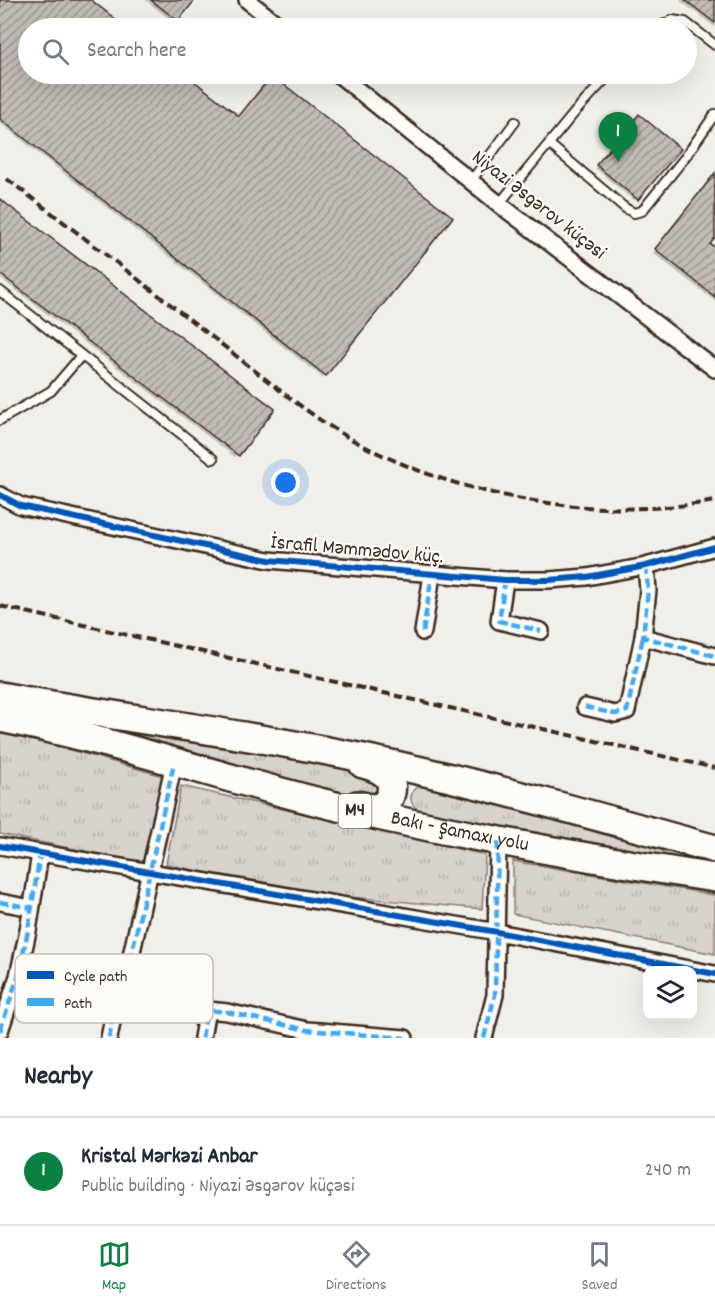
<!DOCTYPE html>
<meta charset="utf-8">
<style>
:root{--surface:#fff;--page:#f6f6f7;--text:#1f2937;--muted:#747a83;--line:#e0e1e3;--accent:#0b8043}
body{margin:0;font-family:Dekko,sans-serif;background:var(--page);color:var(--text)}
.controls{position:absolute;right:18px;bottom:18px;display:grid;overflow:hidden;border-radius:12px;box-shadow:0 6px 24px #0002}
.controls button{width:54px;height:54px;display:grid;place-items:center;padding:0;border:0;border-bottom:2px solid var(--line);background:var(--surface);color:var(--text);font:30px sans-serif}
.you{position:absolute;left:286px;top:483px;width:21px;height:21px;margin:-15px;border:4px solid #fff;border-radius:50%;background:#1a73e8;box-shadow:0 0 0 9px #1a73e833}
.badge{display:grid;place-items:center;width:39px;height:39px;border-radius:50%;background:var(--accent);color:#fff;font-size:20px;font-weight:700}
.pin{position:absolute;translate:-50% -50px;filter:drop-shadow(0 2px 3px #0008)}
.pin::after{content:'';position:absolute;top:32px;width:21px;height:18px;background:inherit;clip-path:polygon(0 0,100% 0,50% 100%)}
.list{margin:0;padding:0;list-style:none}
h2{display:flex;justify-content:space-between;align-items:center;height:78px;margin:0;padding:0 24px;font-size:26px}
h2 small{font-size:20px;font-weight:400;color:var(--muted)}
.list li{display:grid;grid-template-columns:39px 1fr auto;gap:18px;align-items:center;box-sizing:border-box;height:108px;padding:0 24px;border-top:2px solid var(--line)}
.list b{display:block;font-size:22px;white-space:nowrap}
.list p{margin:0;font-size:20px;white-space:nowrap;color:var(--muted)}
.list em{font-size:20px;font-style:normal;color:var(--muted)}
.icon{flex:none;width:33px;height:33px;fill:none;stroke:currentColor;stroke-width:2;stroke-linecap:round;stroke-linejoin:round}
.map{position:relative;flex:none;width:715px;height:1038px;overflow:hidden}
.search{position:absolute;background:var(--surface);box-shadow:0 6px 24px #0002;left:18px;right:18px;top:18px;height:66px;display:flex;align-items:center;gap:15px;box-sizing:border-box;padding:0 21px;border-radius:33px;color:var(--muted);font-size:22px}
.sheet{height:186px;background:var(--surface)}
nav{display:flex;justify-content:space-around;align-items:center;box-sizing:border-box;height:84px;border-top:2px solid var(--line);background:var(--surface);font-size:16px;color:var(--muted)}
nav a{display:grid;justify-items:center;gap:3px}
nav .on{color:var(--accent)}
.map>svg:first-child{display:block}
.grass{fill:url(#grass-tufts);stroke:#897e75;stroke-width:1.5}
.shadow{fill:#0003}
.building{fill:url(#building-hatch);stroke:#3b2a1e;stroke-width:1.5}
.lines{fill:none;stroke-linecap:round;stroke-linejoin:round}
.lane-casing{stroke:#3b2a1e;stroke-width:12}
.street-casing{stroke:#3b2a1e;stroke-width:20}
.highway-casing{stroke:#3b2a1e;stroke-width:32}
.lane{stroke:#fdfcf7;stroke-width:8}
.street{stroke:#fdfcf7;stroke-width:15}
.highway{stroke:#fdfcf7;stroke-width:27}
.rail{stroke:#3b2a1e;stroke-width:4;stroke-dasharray:9 4.5;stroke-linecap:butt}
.quiet{stroke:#3fa9f5;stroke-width:4.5;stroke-dasharray:9 4.5;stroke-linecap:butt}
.cycleway-casing{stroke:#fdfcf7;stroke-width:10}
.cycleway{stroke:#0057b8;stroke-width:6}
.labels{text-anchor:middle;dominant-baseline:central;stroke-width:4.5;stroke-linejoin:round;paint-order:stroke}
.shield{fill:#fdfcf7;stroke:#75695f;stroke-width:1.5}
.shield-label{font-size:20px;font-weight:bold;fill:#3b2a1e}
.street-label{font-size:21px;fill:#3b2a1e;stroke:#fdfcf7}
.key{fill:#fdfcf7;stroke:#c3bdb6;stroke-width:1.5}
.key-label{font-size:16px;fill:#3b2a1e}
</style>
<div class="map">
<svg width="715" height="1038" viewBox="0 0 715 1038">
<defs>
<pattern id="grass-tufts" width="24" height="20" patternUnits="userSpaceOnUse" patternTransform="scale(1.5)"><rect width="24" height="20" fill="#d7d2cc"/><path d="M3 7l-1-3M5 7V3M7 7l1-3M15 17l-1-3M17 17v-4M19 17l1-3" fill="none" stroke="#b9b4af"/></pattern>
<pattern id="building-hatch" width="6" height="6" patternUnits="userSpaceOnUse" patternTransform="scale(1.5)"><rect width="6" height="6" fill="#c1bcb4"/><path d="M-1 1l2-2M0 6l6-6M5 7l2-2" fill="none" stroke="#9e9992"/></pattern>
</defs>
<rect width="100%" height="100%" fill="#f1efea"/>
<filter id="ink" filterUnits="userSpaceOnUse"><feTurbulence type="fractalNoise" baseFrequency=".0167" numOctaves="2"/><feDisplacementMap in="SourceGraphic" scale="12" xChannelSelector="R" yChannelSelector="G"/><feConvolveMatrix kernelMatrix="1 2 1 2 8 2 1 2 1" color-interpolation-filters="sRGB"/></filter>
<g filter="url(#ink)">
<g class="grass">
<polygon points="21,709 369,772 379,777 381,795 359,800"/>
<polygon points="0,733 60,747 163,776 144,863 0,834"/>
<path d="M427 784 715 859V865L421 811C404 803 410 786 427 784Z"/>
<polygon points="181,786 485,855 482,909 286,891 166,864"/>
<polygon points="513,861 715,895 715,954 513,914"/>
</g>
<g class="shadow">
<polygon points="0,0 89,0 125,28 28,28 28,74 182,74 239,118 325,375 323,378 0,123"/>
<polygon points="145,0 193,0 175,23"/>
<polygon points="679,0 715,0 715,27"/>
<polygon points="639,116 678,149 634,201 595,168"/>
<polygon points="715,175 715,235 708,244 715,249 715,301 653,253"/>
<polygon points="0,201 238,455 235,457 0,278"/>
</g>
<g class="building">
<polygon points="0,0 91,0 127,28 28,28 28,74 185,74 239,116 272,75 453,217 326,376 0,119"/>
<polygon points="151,0 195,0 178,21"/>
<polygon points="685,0 715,0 715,23"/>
<polygon points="639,114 681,149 638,200 596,165"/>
<polygon points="715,173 715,238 710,244 715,247 715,297 655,249"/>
<polygon points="0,199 275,409 239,456 0,274"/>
</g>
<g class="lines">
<g class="lane-casing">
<g id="lane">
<polyline points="658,28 672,20 685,22 715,45"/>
<polyline points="549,144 625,208 634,213 642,211 686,156 715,114"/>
<polyline points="471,181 515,122"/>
<polyline points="499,204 575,112 610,74"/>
<polyline points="0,291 213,459"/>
<polyline points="0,420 51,391 81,356"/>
</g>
</g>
<g class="street-casing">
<g id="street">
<polyline points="247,0 282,28"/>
<polyline points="338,74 499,204 715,369"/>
<polyline points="0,495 21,506 269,560 505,580 549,580 587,577 646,566 715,547"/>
<polyline points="646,566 648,590 643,637 715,656"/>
<polyline points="505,580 499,621 541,631"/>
<polyline points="423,632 432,575"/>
<polyline points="585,707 615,714 627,711 643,637"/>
<polyline points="0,846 497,932 715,974"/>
<polyline points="0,902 31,908"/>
<polyline points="120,991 180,1007 227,1012 307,1030 405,1038"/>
<polyline points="0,1031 18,976 28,931 40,854"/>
<polyline points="109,1038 116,1003 131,956 174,763"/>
<polyline points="202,1038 207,1009"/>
<polyline points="484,1038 495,995 498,840"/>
</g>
</g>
<g class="highway-casing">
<g id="highway">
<path d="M0 696C121 718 243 733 363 758 482 783 598 817 715 849"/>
<path id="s1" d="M0 718C119 741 234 783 352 810 472 838 594 859 715 878"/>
<path d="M357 805C364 806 374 810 381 806 385 804 388 800 390 796 397 776 379 768 363 764"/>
</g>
</g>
<use href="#lane" class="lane"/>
<use href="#street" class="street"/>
<use href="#highway" class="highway"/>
<g class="rail">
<path d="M7 179C70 227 134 276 197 325 237 356 275 388 316 417 425 493 584 524 715 501"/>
<polyline points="0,606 715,768"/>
</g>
<g class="quiet">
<polyline points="646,566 648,590 643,637 715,656"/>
<polyline points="505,580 499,621 541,631"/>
<polyline points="423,632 432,575"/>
<polyline points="585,707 615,714 627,711 643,637"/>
<polyline points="0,902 31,908"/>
<polyline points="120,991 180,1007 227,1012 307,1030 405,1038"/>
<polyline points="0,1031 18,976 28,931 40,854"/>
<polyline points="109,1038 116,1003 131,956 174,763"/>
<polyline points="202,1038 207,1009"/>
<polyline points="484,1038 495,995 498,840"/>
</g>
<g class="cycleway-casing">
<g id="cycleway">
<polyline points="0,495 21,506 269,560 505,580 549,580 587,577 646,566 715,547"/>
<polyline points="0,846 497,932 715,974"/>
</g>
</g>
<use href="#cycleway" class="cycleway"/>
</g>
</g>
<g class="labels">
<rect class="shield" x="338.5" y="794" width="33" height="34" rx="4.5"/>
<g class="shield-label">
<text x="355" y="811">M4</text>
</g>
<g class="street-label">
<text transform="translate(538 206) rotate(38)">Niyazi Əsgərov küçəsi</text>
<text transform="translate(357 551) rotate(5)">İsrafil Məmmədov küç.</text>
<text stroke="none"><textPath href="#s1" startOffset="474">Bakı - Şamaxı yolu</textPath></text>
</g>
</g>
<rect x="15" y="954" width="198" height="69" rx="9" class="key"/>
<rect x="27" y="971" width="27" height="8" fill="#0057b8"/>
<rect x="27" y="998" width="27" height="8" fill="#3fa9f5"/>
<g class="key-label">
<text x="64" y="981">Cycle path</text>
<text x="64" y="1008">Path</text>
</g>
</svg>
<div class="controls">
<button><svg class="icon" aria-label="layers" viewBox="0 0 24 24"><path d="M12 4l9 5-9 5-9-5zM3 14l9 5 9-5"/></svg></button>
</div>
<div class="you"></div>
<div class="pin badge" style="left:618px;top:162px">1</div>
<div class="search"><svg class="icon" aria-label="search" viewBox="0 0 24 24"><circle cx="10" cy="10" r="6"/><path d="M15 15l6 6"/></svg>Search here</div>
</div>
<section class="sheet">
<h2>Nearby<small></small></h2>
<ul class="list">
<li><span class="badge">1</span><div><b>Kristal Mərkəzi Anbar</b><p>Public building · Niyazi Əsgərov küçəsi</p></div><em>240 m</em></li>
</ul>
</section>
<nav>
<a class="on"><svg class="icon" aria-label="map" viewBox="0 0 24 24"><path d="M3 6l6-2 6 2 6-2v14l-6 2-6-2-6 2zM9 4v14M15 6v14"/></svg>Map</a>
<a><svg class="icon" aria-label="directions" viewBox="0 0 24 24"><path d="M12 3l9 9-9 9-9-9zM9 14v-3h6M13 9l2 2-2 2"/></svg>Directions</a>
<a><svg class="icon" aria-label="saved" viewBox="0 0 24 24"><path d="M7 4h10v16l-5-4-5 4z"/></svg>Saved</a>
</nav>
